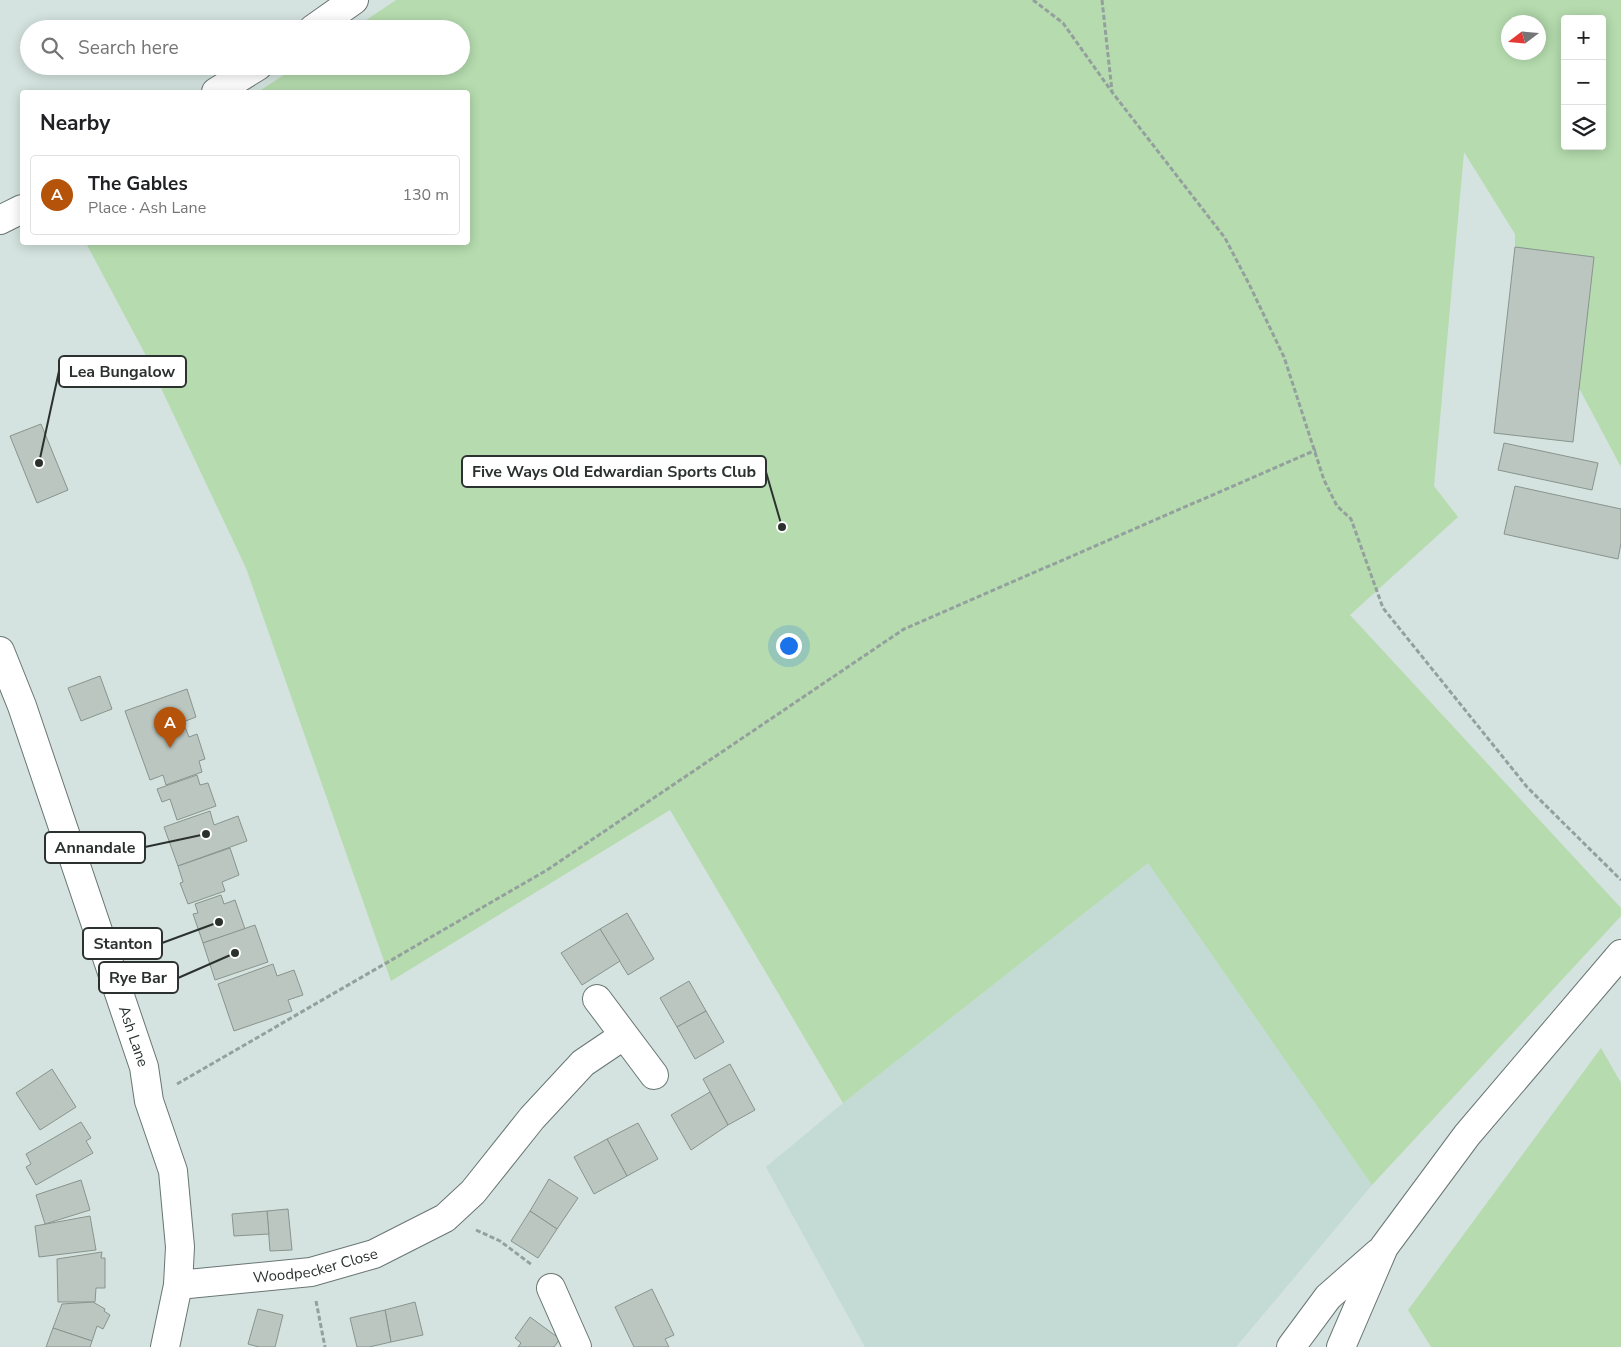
<!DOCTYPE html>
<meta charset="utf-8">
<style>
:root{--surface:#fff;--page:#f2f2f2;--text:#202124;--muted:#757577;--line:#e0e0e0;--accent:#b45309}
body{margin:0;font-family:"Nunito Sans",sans-serif;background:var(--page);color:var(--text)}
.controls{position:absolute;right:15px;top:15px;display:grid;overflow:hidden;border-radius:5px;box-shadow:0 2px 12px #0003}
.controls button{width:45px;height:45px;display:grid;place-items:center;padding:0;border:0;border-bottom:1px solid var(--line);background:var(--surface);color:var(--text);font:25px sans-serif}
.compass{position:absolute;left:1501px;top:15px;width:45px;height:45px;border-radius:50%;background:var(--surface);box-shadow:0 2px 12px #0003;rotate:254deg}
.you{position:absolute;left:788px;top:645px;width:18px;height:18px;margin:-12px;border:4px solid #fff;border-radius:50%;background:#1a73e8;box-shadow:0 0 0 8px #1a73e833}
.badge{display:grid;place-items:center;width:32px;height:32px;border-radius:50%;background:var(--accent);color:#fff;font-size:16px;font-weight:700}
.pin{position:absolute;translate:-50% -41px;filter:drop-shadow(0 1px 2px #0008)}
.pin::after{content:'';position:absolute;top:26px;width:18px;height:15px;background:inherit;clip-path:polygon(0 0,100% 0,50% 100%)}
.list{margin:0;padding:0;list-style:none}
h2{display:flex;justify-content:space-between;align-items:center;height:65px;margin:0;padding:0 20px;font-size:21px}
h2 small{font-size:16px;font-weight:400;color:var(--muted)}
.list li{display:grid;grid-template-columns:32px 1fr auto;gap:15px;align-items:center;box-sizing:border-box;height:80px;margin:0 10px 10px;padding:0 10px;border:1px solid var(--line);border-radius:5px}
.list b{display:block;font-size:19px;white-space:nowrap}
.list p{margin:0;font-size:16px;white-space:nowrap;color:var(--muted)}
.list em{font-size:16px;font-style:normal;color:var(--muted)}
.icon{flex:none;width:28px;height:28px;fill:none;stroke:currentColor;stroke-width:2;stroke-linecap:round;stroke-linejoin:round}
.map{position:relative;flex:none;width:1621px;height:1347px;overflow:hidden}
.search{position:absolute;background:var(--surface);box-shadow:0 2px 12px #0003;left:20px;top:20px;width:450px;height:55px;display:flex;align-items:center;gap:12px;box-sizing:border-box;padding:0 18px;border-radius:28px;color:var(--muted);font-size:19px}
.panel{position:absolute;background:var(--surface);box-shadow:0 2px 12px #0003;left:20px;top:90px;width:450px;height:155px;border-radius:5px}
.map>svg:first-child{display:block}
.built{fill:#c3dbd4}
.green{fill:#b5dbae;fill-rule:evenodd}
.building{fill:#bac6bf;stroke:#88948d}
.lines{fill:none;stroke-linecap:round;stroke-linejoin:round}
.minor-casing{stroke:#697673;stroke-width:30}
.highway-casing{stroke:#697673;stroke-width:30}
.path{stroke:#94a09d;stroke-width:3;stroke-dasharray:5 2.5;stroke-linecap:butt}
.minor{stroke:#fff;stroke-width:28}
.highway{stroke:#fff;stroke-width:28}
.labels{text-anchor:middle;dominant-baseline:central;stroke-width:5;stroke-linejoin:round;paint-order:stroke}
.street-label{font-size:15px;fill:#2b312f;stroke:#fff}
.leader{fill:none;stroke:#2b312f;stroke-width:2}
.callout-dot{fill:#2b312f;stroke:#fff;stroke-width:2}
.callout{fill:#fff;stroke:#2b312f;stroke-width:2}
.callout-label{font-size:16px;text-anchor:middle;font-weight:bold;fill:#2b312f}
</style>
<div class="map">
<svg width="1621" height="1347" viewBox="0 0 1621 1347">
<rect width="100%" height="100%" fill="#d4e3df"/>
<polygon class="built" points="1148,863 1372,1185 1236,1347 865,1347 766,1167 843,1103"/>
<g class="green">
<path d="M396 0H1621V467L1579 388 1594 257 1515 247V234L1464 152 1434 486 1458 517 1350 615 1621 908V916L1372 1185 1148 863 843 1103 670 810 391 981 246 568 143 350 86 243 468 242V92H258L297 66H461V29H353ZM1565 19H1602V146H1565ZM1508 22H1538V52H1508Z"/>
<polygon points="1601,1048 1621,1083 1621,1347 1431,1347 1408,1310"/>
</g>
<g class="building">
<polygon points="1515,247 1594,257 1573,442 1494,433"/>
<polygon points="41,424 68,490 37,503 10,436"/>
<polygon points="1504,443 1598,463 1592,490 1498,470"/>
<polygon points="1515,486 1621,509 1621,543 1618,559 1504,534"/>
<polygon points="100,676 112,709 81,721 68,688"/>
<polygon points="187,689 196,717 183,722 189,737 197,734 205,759 199,761 202,772 166,785 163,775 150,780 125,711"/>
<polygon points="197,775 200,785 208,783 216,806 177,820 170,799 162,802 157,789"/>
<polygon points="210,811 214,825 238,816 247,841 178,866 164,827"/>
<polygon points="230,848 239,875 222,882 225,891 188,904 180,883 183,882 178,866"/>
<polygon points="221,895 224,904 235,900 245,929 203,943 193,914 198,913 195,904"/>
<polygon points="627,913 654,959 628,975 600,929"/>
<polygon points="255,925 268,962 215,980 203,943"/>
<polygon points="600,929 620,961 582,985 561,953"/>
<polygon points="273,964 277,976 294,970 303,995 288,1000 292,1011 234,1031 218,984"/>
<polygon points="689,981 706,1011 677,1027 660,998"/>
<polygon points="706,1011 724,1042 695,1059 677,1027"/>
<polygon points="730,1064 755,1110 728,1125 703,1079"/>
<polygon points="52,1069 76,1107 40,1130 16,1093"/>
<polygon points="710,1092 728,1125 691,1150 671,1115"/>
<polygon points="81,1122 91,1138 86,1141 93,1153 36,1185 26,1167 31,1164 26,1154"/>
<polygon points="638,1123 658,1159 627,1176 607,1139"/>
<polygon points="607,1139 627,1176 594,1194 574,1157"/>
<polygon points="549,1179 578,1198 557,1229 530,1211"/>
<polygon points="81,1180 90,1210 45,1224 36,1195"/>
<polygon points="288,1209 292,1250 270,1251 267,1211"/>
<polygon points="267,1211 269,1234 234,1236 232,1214"/>
<polygon points="530,1211 557,1229 538,1258 511,1241"/>
<polygon points="90,1216 96,1250 39,1257 35,1226"/>
<polygon points="102,1252 101,1258 105,1258 105,1288 96,1288 95,1302 58,1302 57,1259"/>
<polygon points="652,1289 674,1335 665,1339 669,1347 634,1347 615,1307"/>
<polygon points="93,1302 105,1309 104,1311 110,1315 103,1329 97,1326 92,1341 53,1328 62,1304"/>
<polygon points="415,1302 423,1335 391,1342 385,1310"/>
<polygon points="258,1309 283,1315 275,1347 259,1347 248,1344"/>
<polygon points="385,1310 391,1342 369,1347 357,1347 350,1318"/>
<polygon points="530,1317 560,1339 554,1347 518,1347 521,1343 515,1338"/>
<polygon points="53,1328 92,1341 90,1347 46,1347"/>
</g>
<g class="lines">
<g class="minor-casing">
<g id="minor">
<polyline points="313,29 354,0"/>
<polyline points="216,92 258,66"/>
<polyline points="0,220 22,209"/>
<path id="s1" d="M0 651 22 706 144 1067 149 1101 173 1171 180 1247 178 1285 165 1347"/>
<polyline points="597,999 654,1075"/>
<path id="s2" d="M178 1285 311 1272 374 1254 445 1218 473 1192 532 1118 583 1063 623 1036"/>
<polyline points="551,1288 577,1347"/>
</g>
</g>
<g class="highway-casing">
<g id="highway">
<polyline points="1291,1347 1328,1297 1378,1253"/>
<polyline points="1341,1347 1384,1247 1467,1135 1621,954"/>
</g>
</g>
<g class="path">
<polyline points="1033,0 1063,23 1112,92 1225,238 1249,284 1284,357 1324,480 1337,506 1351,519 1383,608 1527,787 1621,880"/>
<polyline points="1102,0 1112,91"/>
<polyline points="177,1084 547,870 904,629 1316,450"/>
<polyline points="476,1230 500,1241 532,1265"/>
<polyline points="316,1301 325,1347"/>
</g>
<use href="#minor" class="minor"/>
<use href="#highway" class="highway"/>
</g>
<g class="labels">
<g class="street-label">
<text stroke="none"><textPath href="#s1" startOffset="408">Ash Lane</textPath></text>
<text stroke="none"><textPath href="#s2" startOffset="139">Woodpecker Close</textPath></text>
</g>
</g>
<path class="leader" d="M39 463L59 371M782 527L766 472M206 834L145 847M219 922L162 943M235 953L178 978"/>
<g class="callout-dot">
<circle cx="39" cy="463" r="5"/>
<circle cx="782" cy="527" r="5"/>
<circle cx="206" cy="834" r="5"/>
<circle cx="219" cy="922" r="5"/>
<circle cx="235" cy="953" r="5"/>
</g>
<g class="callout">
<rect x="59" y="356" width="127" height="31" rx="5"/>
<rect x="462" y="456" width="304" height="31" rx="5"/>
<rect x="45" y="832" width="100" height="31" rx="5"/>
<rect x="83" y="928" width="79" height="31" rx="5"/>
<rect x="99" y="962" width="79" height="31" rx="5"/>
</g>
<g class="callout-label">
<text x="122" y="377">Lea Bungalow</text>
<text x="614" y="477">Five Ways Old Edwardian Sports Club</text>
<text x="95" y="853">Annandale</text>
<text x="123" y="949">Stanton</text>
<text x="138" y="983">Rye Bar</text>
</g>
</svg>
<div class="controls">
<button>+</button>
<button>−</button>
<button><svg class="icon" aria-label="layers" viewBox="0 0 24 24"><path d="M12 4l9 5-9 5-9-5zM3 14l9 5 9-5"/></svg></button>
</div>
<svg class="compass" viewBox="-18 -18 36 36"><path d="M0-13l5 13h-10z" fill="#e53935"/><path d="M0 13l5-13h-10z" fill="#757577"/></svg>
<div class="you"></div>
<div class="pin badge" style="left:170px;top:748px">A</div>
<div class="search"><svg class="icon" aria-label="search" viewBox="0 0 24 24"><circle cx="10" cy="10" r="6"/><path d="M15 15l6 6"/></svg>Search here</div>
<section class="panel">
<h2>Nearby<small></small></h2>
<ul class="list">
<li><span class="badge">A</span><div><b>The Gables</b><p>Place · Ash Lane</p></div><em>130 m</em></li>
</ul>
</section>
</div>
